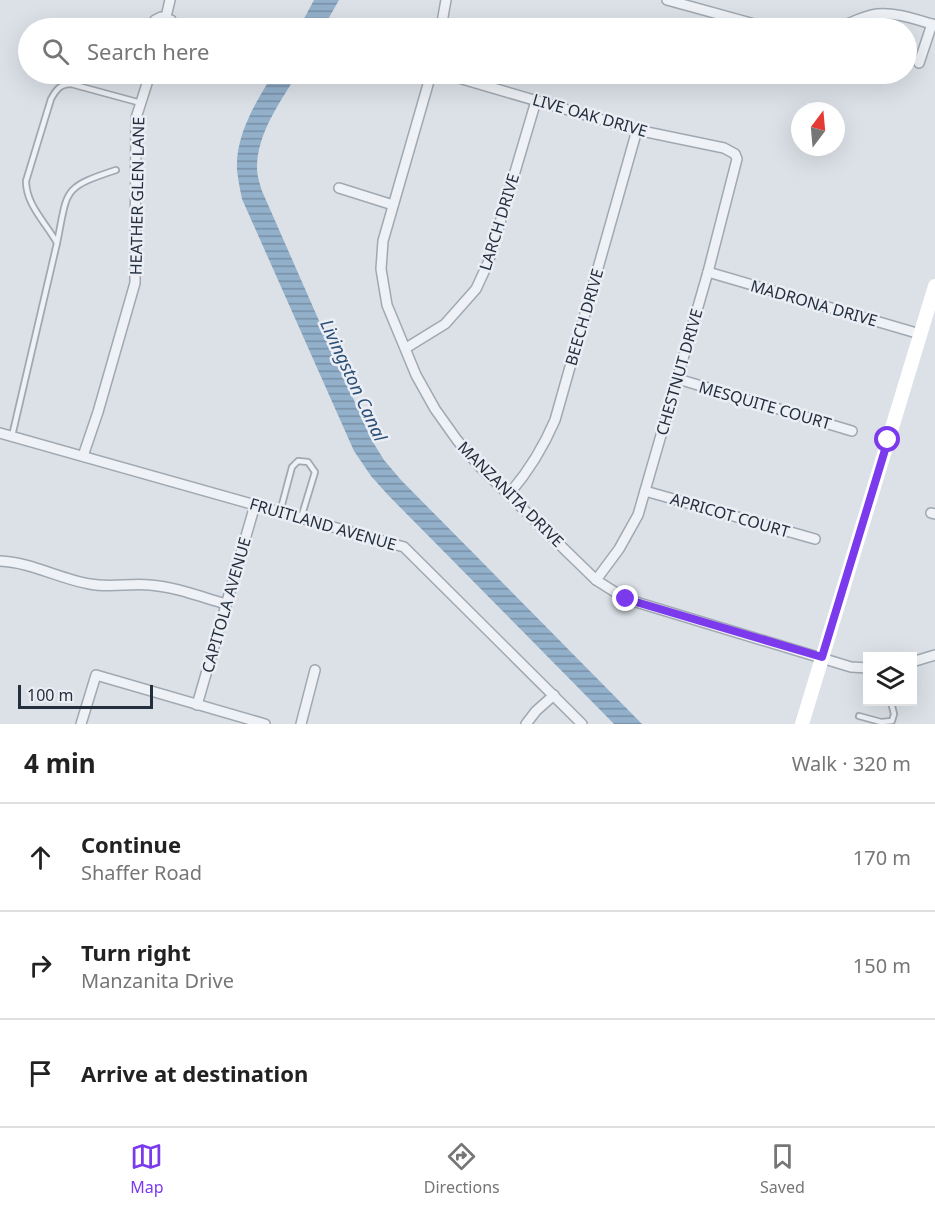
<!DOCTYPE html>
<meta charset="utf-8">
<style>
:root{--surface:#fff;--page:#f6f6f6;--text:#222;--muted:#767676;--line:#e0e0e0;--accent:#7c3aed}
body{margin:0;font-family:"Noto Sans",sans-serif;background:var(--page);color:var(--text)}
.controls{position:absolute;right:18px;bottom:18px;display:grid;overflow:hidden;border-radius:0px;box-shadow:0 6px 24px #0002}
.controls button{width:54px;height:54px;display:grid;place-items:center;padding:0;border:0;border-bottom:2px solid var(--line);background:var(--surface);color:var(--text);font:30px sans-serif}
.compass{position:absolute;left:791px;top:102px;width:54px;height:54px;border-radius:50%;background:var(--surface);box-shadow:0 6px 24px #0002;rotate:16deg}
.scale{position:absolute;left:18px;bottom:15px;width:135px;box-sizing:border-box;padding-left:6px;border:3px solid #242f3e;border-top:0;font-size:16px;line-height:21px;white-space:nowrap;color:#242f3e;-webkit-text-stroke:4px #ebeff5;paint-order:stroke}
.stop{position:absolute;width:18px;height:18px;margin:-14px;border:4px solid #7c3aed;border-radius:50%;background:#fff}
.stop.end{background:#7c3aed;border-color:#fff;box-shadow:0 2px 6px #0008}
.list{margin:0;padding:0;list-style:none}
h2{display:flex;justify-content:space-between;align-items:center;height:78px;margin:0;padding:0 24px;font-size:26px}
h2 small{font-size:20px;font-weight:400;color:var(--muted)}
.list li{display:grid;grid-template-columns:39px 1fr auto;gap:18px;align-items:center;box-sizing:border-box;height:108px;padding:0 24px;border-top:2px solid var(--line)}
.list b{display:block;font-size:22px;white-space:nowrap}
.list p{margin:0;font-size:20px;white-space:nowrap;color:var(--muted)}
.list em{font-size:20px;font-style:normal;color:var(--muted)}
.icon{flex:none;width:33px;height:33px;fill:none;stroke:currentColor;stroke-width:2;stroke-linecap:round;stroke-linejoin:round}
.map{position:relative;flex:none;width:935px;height:724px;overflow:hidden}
.search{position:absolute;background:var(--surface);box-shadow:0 6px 24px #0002;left:18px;right:18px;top:18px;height:66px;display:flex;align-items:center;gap:15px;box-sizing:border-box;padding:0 21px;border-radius:33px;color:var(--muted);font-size:22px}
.sheet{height:402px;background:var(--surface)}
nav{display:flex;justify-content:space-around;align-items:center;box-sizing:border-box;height:84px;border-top:2px solid var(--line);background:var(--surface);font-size:16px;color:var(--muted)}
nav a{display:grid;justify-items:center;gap:3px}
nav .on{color:var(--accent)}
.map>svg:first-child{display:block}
.water{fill:url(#water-rules)}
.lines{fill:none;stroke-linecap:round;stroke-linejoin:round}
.lane-casing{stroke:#a0a8b1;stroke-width:8}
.street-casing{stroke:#a0a8b1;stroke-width:12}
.lane{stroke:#eef1f5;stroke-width:4.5}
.street{stroke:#eef1f5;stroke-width:9}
.secondary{stroke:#fff;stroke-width:14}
.route{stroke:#7c3aed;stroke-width:8}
.labels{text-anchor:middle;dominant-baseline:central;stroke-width:5;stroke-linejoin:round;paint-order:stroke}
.street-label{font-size:16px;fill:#242f3e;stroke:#ebeff5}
.water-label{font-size:18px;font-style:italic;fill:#2b4f75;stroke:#ebeff5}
</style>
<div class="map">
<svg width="935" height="724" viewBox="0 0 935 724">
<defs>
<pattern id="water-rules" width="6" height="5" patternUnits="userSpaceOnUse" patternTransform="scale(1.5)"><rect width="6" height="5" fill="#93b0cb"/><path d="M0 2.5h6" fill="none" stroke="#7890a6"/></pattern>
</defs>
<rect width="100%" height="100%" fill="#dbe1e7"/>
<g class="water">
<polygon points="314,0 339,0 323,28 299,28"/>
<path d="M273 74H297C280 103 257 133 257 168 257 176 260 184 262 191L371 439 384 460 401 480 642 724H614L388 495 371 476 354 451 242 199C240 189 238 180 237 170 235 135 256 102 273 74Z"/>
</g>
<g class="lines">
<g class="lane-casing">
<g id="lane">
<path d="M57 243C68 190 61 188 116 170"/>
<path d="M12 436 57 243C46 223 26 205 26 181L51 99C56 90 60 84 71 84L141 103"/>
<polyline points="280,512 292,467 298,461 308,462 315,472 301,518"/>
<polyline points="859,716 881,722 892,721 894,714 891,702"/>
</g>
</g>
<g class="street-casing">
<g id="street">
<polyline points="667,0 769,28"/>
<polyline points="166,17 170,0"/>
<polyline points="151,28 155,20 161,17 171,20 174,28"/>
<polyline points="441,28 446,0"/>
<path d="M836 28C850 24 862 16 877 14 896 12 917 20 935 25"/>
<polyline points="919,63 932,24"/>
<polyline points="431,74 383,241 381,269 387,305 416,375 435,409 457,440 480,467 596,580 626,599 851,667 868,668"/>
<polyline points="445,74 637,130 724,148 735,154 737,159 708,272 638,515 619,549 596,580"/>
<polyline points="339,188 393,205"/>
<polyline points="708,272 920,334"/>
<polyline points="406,348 445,324 476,289 488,263 536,101"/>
<polyline points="678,379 852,431"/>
<polyline points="0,433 404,547 582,724"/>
<polyline points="83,456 98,412 135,283 136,118 150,74"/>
<polyline points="645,491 815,539"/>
<path d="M509 494C529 471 543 448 555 420L637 130"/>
<polyline points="931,513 935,514"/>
<path d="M0 561C30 562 60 579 90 584 110 588 130 583 150 585 176 587 201 597 226 604"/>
<polyline points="912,662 935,655"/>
<polyline points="197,705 255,505"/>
<polyline points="81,724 96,675 265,724"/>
<polyline points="301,724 315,670"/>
<polyline points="526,724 536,711 554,695"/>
</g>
</g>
<use href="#lane" class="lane"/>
<use href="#street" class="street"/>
<polyline class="secondary" points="802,724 935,286"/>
</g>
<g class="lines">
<polyline class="route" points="626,599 822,657 888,440"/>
</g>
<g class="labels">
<g class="street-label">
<text transform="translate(590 115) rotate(16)">LIVE OAK DRIVE</text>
<text transform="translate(137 196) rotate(-89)">HEATHER GLEN LANE</text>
<text transform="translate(499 222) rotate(-73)">LARCH DRIVE</text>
<text transform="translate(814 303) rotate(16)">MADRONA DRIVE</text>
<text transform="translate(584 317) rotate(-74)">BEECH DRIVE</text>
<text transform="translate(679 372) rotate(-74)">CHESTNUT DRIVE</text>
<text transform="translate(765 405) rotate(16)">MESQUITE COURT</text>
<text transform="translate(511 494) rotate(45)">MANZANITA DRIVE</text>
<text transform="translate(730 515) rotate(16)">APRICOT COURT</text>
<text transform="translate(323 524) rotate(16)">FRUITLAND AVENUE</text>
<text transform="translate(226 605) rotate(-74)">CAPITOLA AVENUE</text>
</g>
<g class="water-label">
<text transform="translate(354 380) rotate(65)">Livingston Canal</text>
</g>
</g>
</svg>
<div class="controls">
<button><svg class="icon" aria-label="layers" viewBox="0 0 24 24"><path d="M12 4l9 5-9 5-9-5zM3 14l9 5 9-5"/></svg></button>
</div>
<svg class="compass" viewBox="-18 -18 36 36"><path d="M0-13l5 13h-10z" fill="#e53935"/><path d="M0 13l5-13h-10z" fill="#767676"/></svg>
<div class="scale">100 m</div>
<div class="stop" style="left:888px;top:440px"></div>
<div class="stop end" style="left:626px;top:599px"></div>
<div class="search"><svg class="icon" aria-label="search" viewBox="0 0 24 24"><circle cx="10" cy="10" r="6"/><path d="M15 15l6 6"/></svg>Search here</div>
</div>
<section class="sheet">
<h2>4 min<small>Walk · 320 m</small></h2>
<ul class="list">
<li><svg class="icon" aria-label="ahead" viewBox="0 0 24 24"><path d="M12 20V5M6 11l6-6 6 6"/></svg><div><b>Continue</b><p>Shaffer Road</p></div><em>170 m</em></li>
<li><svg class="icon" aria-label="right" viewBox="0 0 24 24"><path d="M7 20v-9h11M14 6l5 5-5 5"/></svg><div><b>Turn right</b><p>Manzanita Drive</p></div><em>150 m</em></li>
<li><svg class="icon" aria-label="arrive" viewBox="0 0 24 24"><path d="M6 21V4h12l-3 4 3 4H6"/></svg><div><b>Arrive at destination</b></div></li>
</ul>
</section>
<nav>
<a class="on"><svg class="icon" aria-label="map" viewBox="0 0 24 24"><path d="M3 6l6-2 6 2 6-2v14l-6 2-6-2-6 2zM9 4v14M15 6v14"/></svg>Map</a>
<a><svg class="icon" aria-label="directions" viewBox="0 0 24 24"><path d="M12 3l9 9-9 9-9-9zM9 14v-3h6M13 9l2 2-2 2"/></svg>Directions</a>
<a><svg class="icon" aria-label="saved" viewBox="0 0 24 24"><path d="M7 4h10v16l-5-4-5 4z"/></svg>Saved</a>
</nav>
